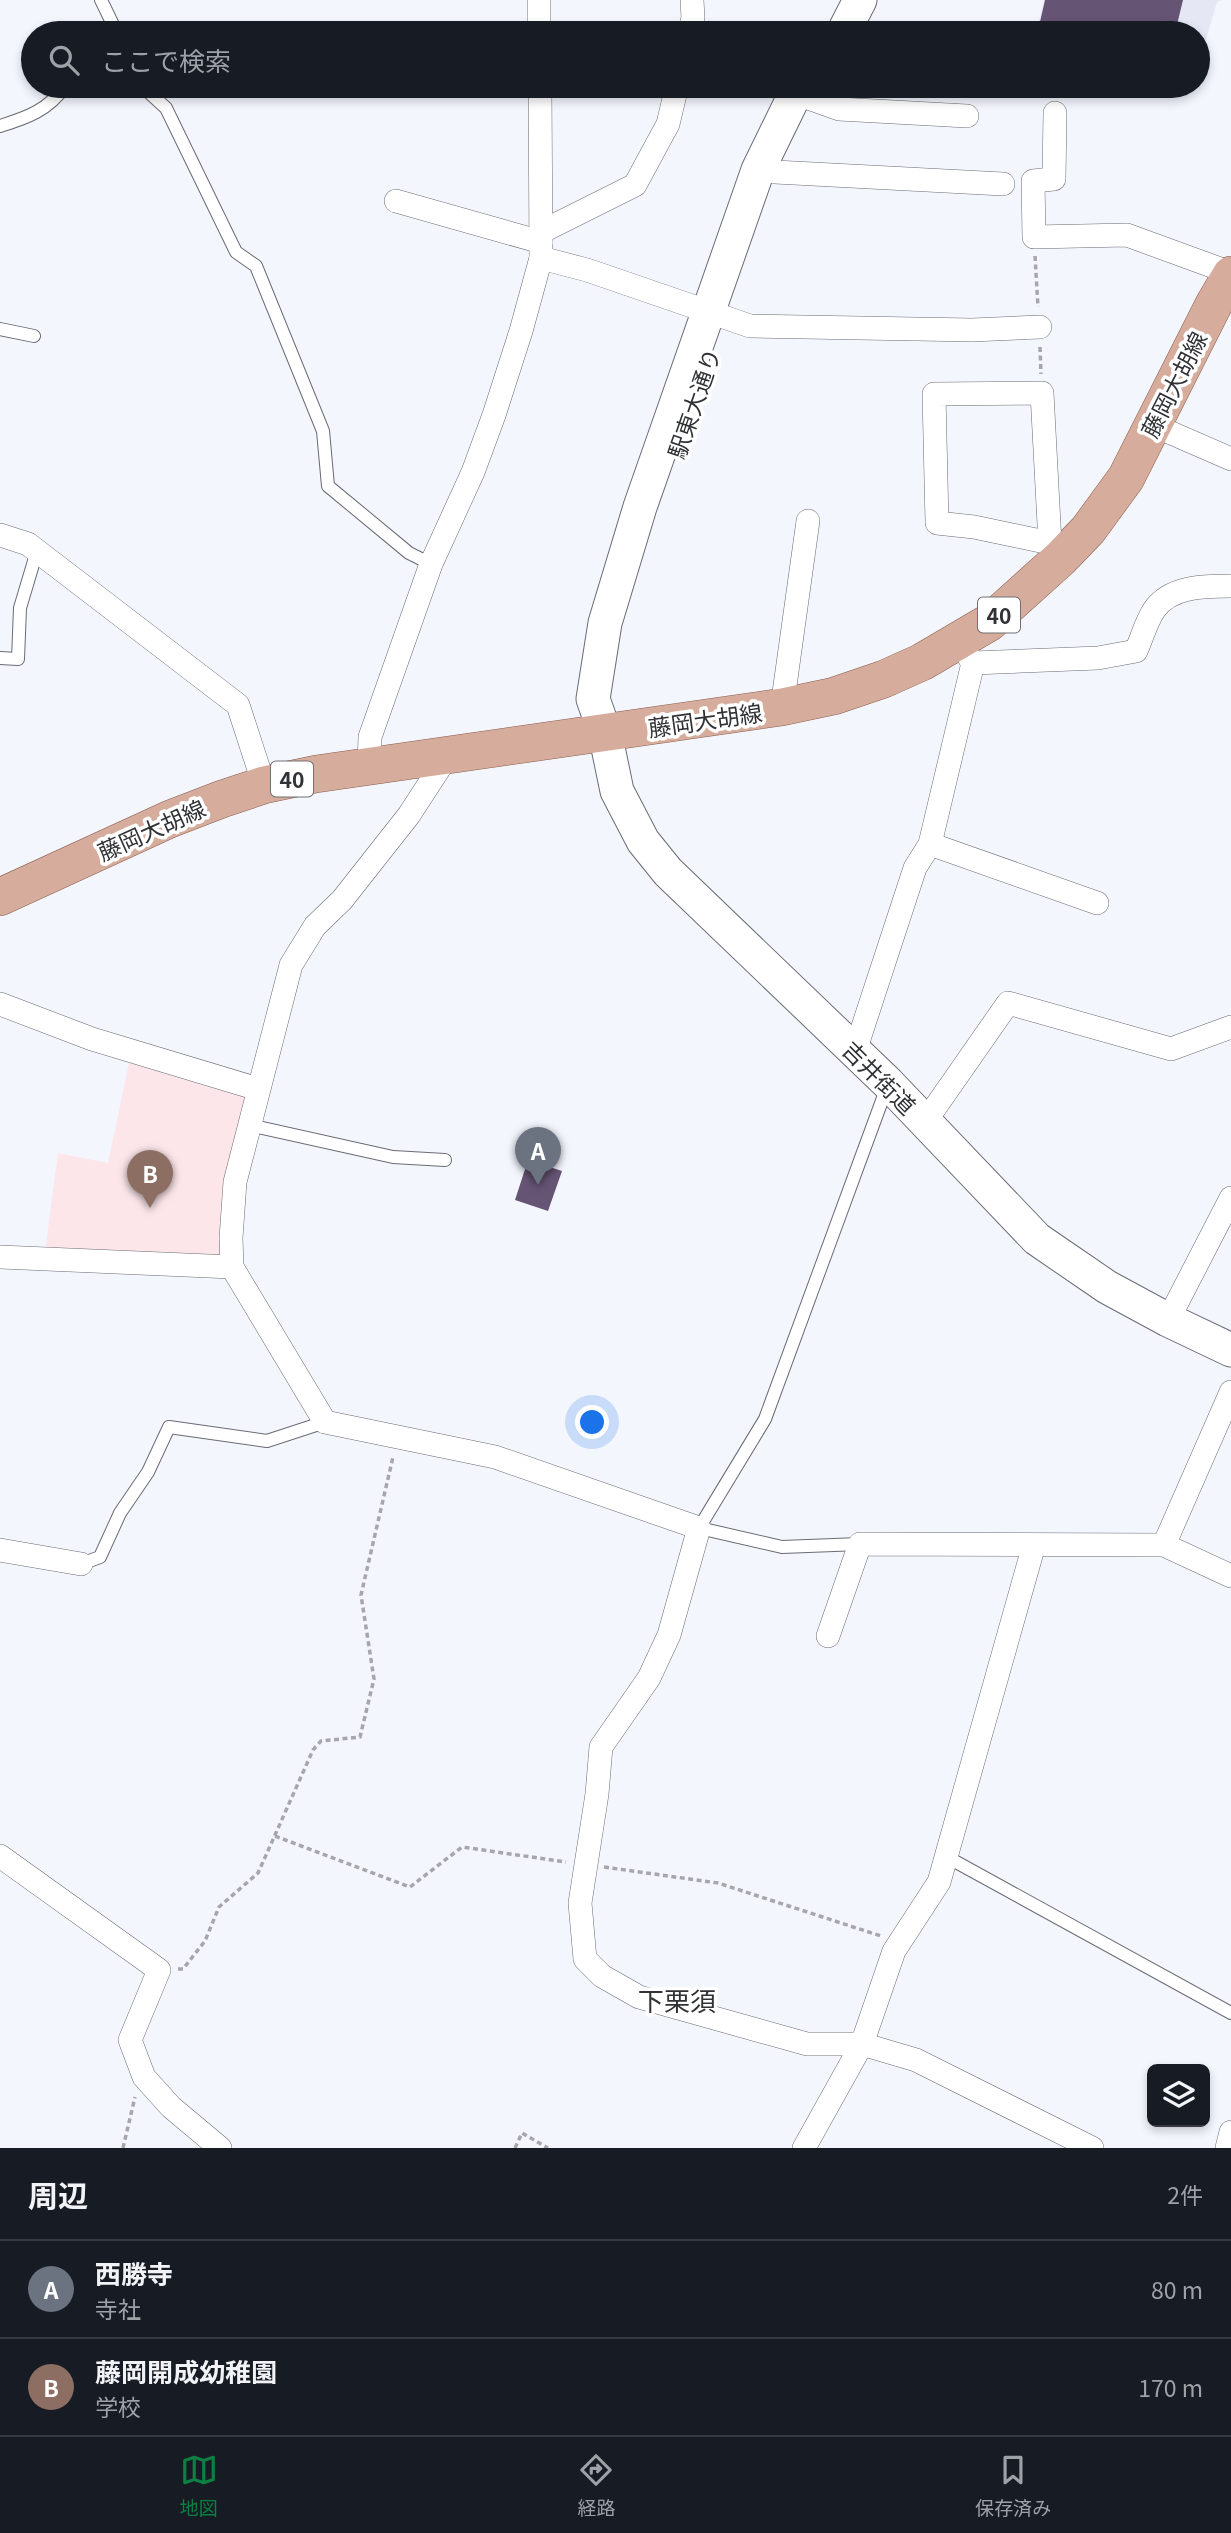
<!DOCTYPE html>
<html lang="ja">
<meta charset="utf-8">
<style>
:root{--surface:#171b24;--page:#20242c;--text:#f1f3f6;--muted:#9ea1a6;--line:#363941;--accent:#0b8043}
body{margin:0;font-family:Georgia,"Noto Sans JP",serif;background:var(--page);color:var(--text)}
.controls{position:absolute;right:21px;bottom:21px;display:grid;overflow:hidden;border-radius:10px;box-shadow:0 4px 10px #0003}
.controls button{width:63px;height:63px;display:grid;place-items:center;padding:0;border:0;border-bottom:2px solid var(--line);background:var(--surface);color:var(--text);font:35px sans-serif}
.you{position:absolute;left:593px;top:1423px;width:24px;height:24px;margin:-18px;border:5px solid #fff;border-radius:50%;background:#1a73e8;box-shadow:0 0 0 10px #1a73e833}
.badge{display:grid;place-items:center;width:46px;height:46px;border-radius:50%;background:var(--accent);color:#fff;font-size:23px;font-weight:700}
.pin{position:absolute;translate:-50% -58px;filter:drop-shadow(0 2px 4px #0008)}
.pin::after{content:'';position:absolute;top:37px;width:24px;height:21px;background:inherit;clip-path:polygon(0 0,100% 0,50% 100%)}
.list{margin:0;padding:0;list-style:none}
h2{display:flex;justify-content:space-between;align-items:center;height:91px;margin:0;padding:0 28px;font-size:30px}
h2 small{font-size:23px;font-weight:400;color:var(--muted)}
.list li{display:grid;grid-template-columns:46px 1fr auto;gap:21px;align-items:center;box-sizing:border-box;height:98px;padding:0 28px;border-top:2px solid var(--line)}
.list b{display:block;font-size:26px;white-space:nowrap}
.list p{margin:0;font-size:23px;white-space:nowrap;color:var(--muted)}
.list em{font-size:23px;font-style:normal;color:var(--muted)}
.icon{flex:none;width:38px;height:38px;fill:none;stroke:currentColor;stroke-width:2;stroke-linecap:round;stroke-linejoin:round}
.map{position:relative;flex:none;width:1231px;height:2148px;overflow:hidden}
.search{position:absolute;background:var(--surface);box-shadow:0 4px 10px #0003;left:21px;right:21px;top:21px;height:77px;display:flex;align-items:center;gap:18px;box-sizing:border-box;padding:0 24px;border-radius:38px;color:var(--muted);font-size:26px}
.sheet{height:287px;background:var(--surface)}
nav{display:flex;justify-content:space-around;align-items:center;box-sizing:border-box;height:98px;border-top:2px solid var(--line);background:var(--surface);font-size:19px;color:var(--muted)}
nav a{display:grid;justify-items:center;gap:4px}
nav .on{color:var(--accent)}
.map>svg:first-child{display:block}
.built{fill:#e5e7f4}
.education{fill:#fce6ea}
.building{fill:#665474}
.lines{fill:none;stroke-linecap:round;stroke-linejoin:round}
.lane-casing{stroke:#6a6b74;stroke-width:14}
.street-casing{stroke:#6a6b74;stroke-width:24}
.secondary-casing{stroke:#6a6b74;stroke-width:35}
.primary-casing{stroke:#8a5e4d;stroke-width:38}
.path{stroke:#a6a7ad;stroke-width:3.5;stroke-dasharray:5 3.5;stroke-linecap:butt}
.lane{stroke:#fff;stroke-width:12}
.street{stroke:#fff;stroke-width:23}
.secondary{stroke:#fff;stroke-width:33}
.primary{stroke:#d6ac9c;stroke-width:37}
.labels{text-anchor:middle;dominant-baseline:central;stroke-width:7;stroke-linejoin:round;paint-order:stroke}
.shield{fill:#fff;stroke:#6f7072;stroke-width:2}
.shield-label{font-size:21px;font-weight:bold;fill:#313235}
.street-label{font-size:23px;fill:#313235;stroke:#fff}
.quarter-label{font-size:26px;fill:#313235;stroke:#fff}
</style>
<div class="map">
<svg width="1231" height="2148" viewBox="0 0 1231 2148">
<rect width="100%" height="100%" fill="#f4f6fe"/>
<polygon class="built" points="1044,0 1222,0 1217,2 1202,53 1198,53 1198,33 1036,33"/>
<polygon class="education" points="130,1058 249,1092 223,1260 45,1252 58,1153 108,1163"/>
<g class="building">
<polygon points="1045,0 1183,0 1175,33 1082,33 1040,22"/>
<polygon points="528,1160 562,1171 548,1211 515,1200"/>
</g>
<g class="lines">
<g class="lane-casing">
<g id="lane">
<polyline points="101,0 117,33"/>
<polyline points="142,86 166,108 236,252 256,266 323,431 328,486 409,553 431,564"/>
<path d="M0 126C26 118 49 110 65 86"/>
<polyline points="0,329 34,336"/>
<polyline points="0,658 18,659 20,608 37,551"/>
<polyline points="249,1125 393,1157 445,1160"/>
<polyline points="860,1544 782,1547 699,1528 765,1419 887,1087"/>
<polyline points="81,1564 100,1557 120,1513 148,1472 169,1427 267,1441 325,1422"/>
<polyline points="947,1857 1231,2013"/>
</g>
</g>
<g class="street-casing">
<g id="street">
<polyline points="539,0 539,33"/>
<polyline points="689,33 693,18 692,0"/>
<polyline points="811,99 839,109 967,116"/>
<polyline points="1055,113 1054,179 1033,181 1034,237 1127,235 1231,273"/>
<polyline points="775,172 1003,184"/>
<polyline points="396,201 541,242"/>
<polyline points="541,232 635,185 668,124 677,86"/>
<polyline points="541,258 587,270 750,326 972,330 1040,327"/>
<polyline points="1153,425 1231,459"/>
<polyline points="0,535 28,544 238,705 264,785"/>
<polyline points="1050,543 974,527 937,523 934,394 1042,393 1050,543 1056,563"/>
<path d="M964 650 973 663 1098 658 1136 651C1142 638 1146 622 1154 610 1170 586 1205 586 1231 586"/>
<polyline points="782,707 808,521"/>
<polyline points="448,755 409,815 342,900 315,926 291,965 235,1182 231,1238 232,1267 325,1422 495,1457 699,1528 669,1635 649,1678 601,1747 597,1794 580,1903 585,1959 602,1976 639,1997 807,2044 862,2044 916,2060 1092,2148"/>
<polyline points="369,766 370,737 431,564 473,472 494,415 521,331 541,258 540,86"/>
<polyline points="930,844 1097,903"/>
<polyline points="0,1004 92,1039 258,1089"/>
<polyline points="855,1051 915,868 930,844 973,663"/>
<polyline points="925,1122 1008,1003 1171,1049 1231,1027"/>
<polyline points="0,1257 232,1267"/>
<polyline points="1168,1320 1231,1198"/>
<polyline points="1164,1545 1231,1392"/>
<polyline points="0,1550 81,1564"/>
<polyline points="828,1636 860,1544 1164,1545 1231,1576"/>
<polyline points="0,1856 159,1970 130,2040 144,2077 171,2107 220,2148"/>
<polyline points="804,2148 862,2044 894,1951 939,1882 1034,1545"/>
<polyline points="1227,2148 1231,2132"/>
</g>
</g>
<g class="secondary-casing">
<g id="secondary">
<polyline points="843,33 860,0"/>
<polyline points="799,86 758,170 640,507 605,623 593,699 605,733 617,791 643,841 668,872 888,1083 1037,1239 1107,1287 1168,1320 1231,1350"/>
</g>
</g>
<g class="primary-casing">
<polyline id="primary" points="0,897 170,819 222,799 264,785 316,774 782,707 834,696 884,679 922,662 990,622 1060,559 1088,530 1126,478 1214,304 1231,275"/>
</g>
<g class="path">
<polyline points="1035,256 1038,307"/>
<polyline points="1040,347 1041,374"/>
<polyline points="275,1836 410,1887 462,1847 566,1862"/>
<polyline points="604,1867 718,1883 881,1936"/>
<polyline points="178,1969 183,1969 205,1941 219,1907 258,1873 313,1750 321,1741 360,1737 374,1679 361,1595 393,1457"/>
<polyline points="123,2148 135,2097"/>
<polyline points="515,2148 522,2133 548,2148"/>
</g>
<use href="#lane" class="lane"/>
<use href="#street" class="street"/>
<use href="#secondary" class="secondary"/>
<use href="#primary" class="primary"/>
</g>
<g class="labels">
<g class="shield">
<rect x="978" y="597.5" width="42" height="35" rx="5"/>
<rect x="271" y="761.5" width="42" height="35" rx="5"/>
</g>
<g class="shield-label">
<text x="999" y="615">40</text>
<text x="292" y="779">40</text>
</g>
<g class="street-label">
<text transform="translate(1173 384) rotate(-63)">藤岡大胡線</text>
<text transform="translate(693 403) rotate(-71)">駅東大通り</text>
<text transform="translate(705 719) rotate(-8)">藤岡大胡線</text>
<text transform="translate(151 829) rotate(-24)">藤岡大胡線</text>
<text transform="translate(880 1077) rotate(45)">吉井街道</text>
</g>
<g class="quarter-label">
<text x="677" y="1999">下栗須</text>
</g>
</g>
</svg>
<div class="controls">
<button><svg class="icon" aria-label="layers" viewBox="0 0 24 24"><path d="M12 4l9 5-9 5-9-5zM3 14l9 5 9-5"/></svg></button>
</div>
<div class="you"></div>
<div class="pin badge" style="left:538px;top:1185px;background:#6b7280">A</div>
<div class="pin badge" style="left:150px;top:1208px;background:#8d6e63">B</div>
<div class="search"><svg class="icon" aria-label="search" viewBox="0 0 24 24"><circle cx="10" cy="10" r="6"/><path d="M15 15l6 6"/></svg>ここで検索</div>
</div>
<section class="sheet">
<h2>周辺<small>2件</small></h2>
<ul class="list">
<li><span class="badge" style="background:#6b7280">A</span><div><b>西勝寺</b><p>寺社</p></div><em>80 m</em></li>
<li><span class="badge" style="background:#8d6e63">B</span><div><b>藤岡開成幼稚園</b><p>学校</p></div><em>170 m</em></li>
</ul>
</section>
<nav>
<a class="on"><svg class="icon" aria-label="map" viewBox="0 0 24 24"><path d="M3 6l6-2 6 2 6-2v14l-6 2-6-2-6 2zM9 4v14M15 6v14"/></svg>地図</a>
<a><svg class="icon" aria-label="directions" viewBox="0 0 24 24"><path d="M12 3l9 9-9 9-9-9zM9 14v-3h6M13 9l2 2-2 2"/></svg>経路</a>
<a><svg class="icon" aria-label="saved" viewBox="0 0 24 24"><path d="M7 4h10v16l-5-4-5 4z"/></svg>保存済み</a>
</nav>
